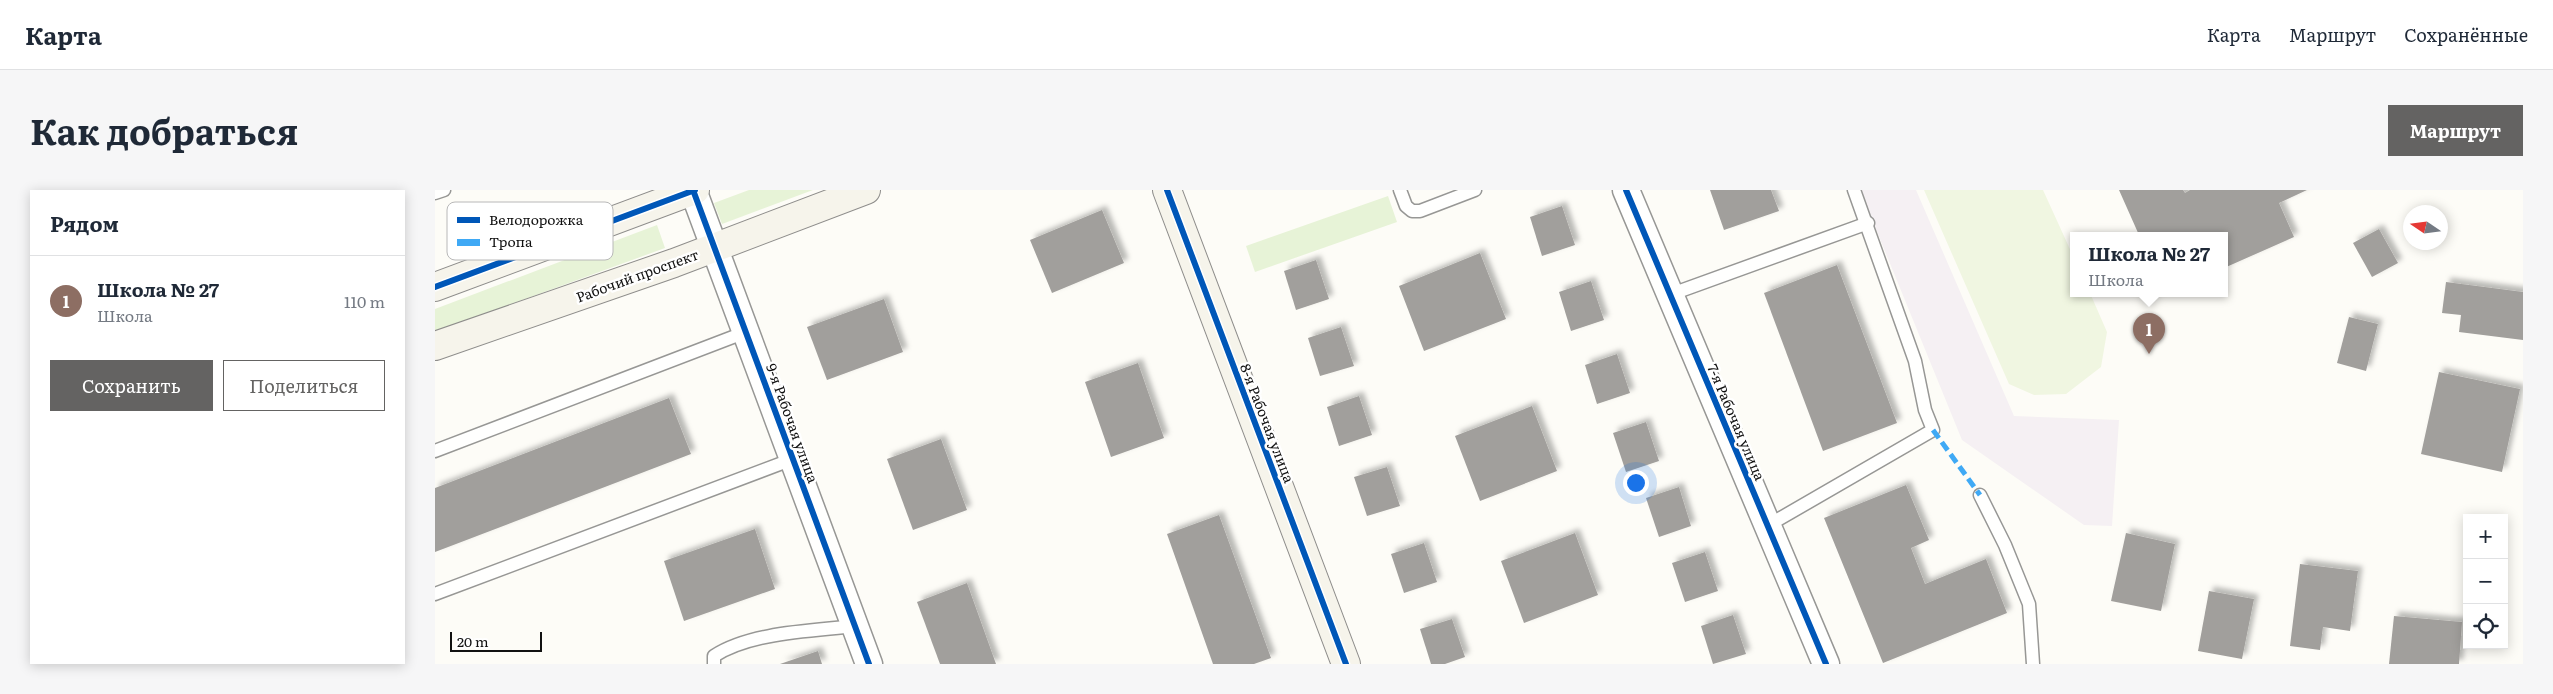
<!DOCTYPE html>
<html lang="ru">
<meta charset="utf-8">
<style>
:root{--surface:#fff;--page:#f6f6f7;--text:#1f2937;--muted:#747a83;--line:#e0e1e3;--accent:#646362}
body{margin:0;font-family:Literata,serif;background:var(--page);color:var(--text)}
.controls{position:absolute;right:15px;bottom:15px;display:grid;overflow:hidden;border-radius:0px;box-shadow:0 2px 12px #0003}
.controls button{width:45px;height:45px;display:grid;place-items:center;padding:0;border:0;border-bottom:1px solid var(--line);background:var(--surface);color:var(--text);font:25px sans-serif}
.compass{position:absolute;left:1968px;top:15px;width:45px;height:45px;border-radius:50%;background:var(--surface);box-shadow:0 2px 12px #0003;rotate:283deg}
.scale{position:absolute;left:15px;bottom:12px;width:92px;box-sizing:border-box;padding-left:5px;border:2px solid #111;border-top:0;font-size:14px;line-height:18px;white-space:nowrap;color:#111;-webkit-text-stroke:4px #fff;paint-order:stroke}
.you{position:absolute;left:1200px;top:292px;width:18px;height:18px;margin:-12px;border:4px solid #fff;border-radius:50%;background:#1a73e8;box-shadow:0 0 0 8px #1a73e833}
.badge{display:grid;place-items:center;width:32px;height:32px;border-radius:50%;background:var(--accent);color:#fff;font-size:16px;font-weight:700}
.pin{position:absolute;translate:-50% -41px;filter:drop-shadow(0 1px 2px #0008)}
.pin::after{content:'';position:absolute;top:26px;width:18px;height:15px;background:inherit;clip-path:polygon(0 0,100% 0,50% 100%)}
.popup{position:absolute;left:1635px;top:42px;width:158px;height:65px;box-sizing:border-box;display:grid;place-content:center;border-radius:0px;background:var(--surface);filter:drop-shadow(0 1px 4px #0005);font-size:16px;white-space:nowrap;color:var(--muted)}
.popup b{font-size:19px;color:var(--text)}
.popup::after{content:'';position:absolute;left:50%;top:100%;margin-left:-10px;border:10px solid transparent;border-top-color:var(--surface)}
.list{margin:0;padding:0;list-style:none}
h2{display:flex;justify-content:space-between;align-items:center;height:65px;margin:0;padding:0 20px;font-size:21px}
h2 small{font-size:16px;font-weight:400;color:var(--muted)}
.list li{display:grid;grid-template-columns:32px 1fr auto;gap:15px;align-items:center;box-sizing:border-box;height:90px;padding:0 20px;border-top:1px solid var(--line)}
.list b{display:block;font-size:19px;white-space:nowrap}
.list p{margin:0;font-size:16px;white-space:nowrap;color:var(--muted)}
.list em{font-size:16px;font-style:normal;color:var(--muted)}
.actions{display:flex;gap:10px;padding:15px 20px}
.actions a{flex:1;padding:11px 0;border:1px solid var(--accent);border-radius:0px;text-align:center;font-size:18px;color:var(--accent)}
.actions .main{background:var(--accent);color:#fff}
.icon{flex:none;width:28px;height:28px;fill:none;stroke:currentColor;stroke-width:2;stroke-linecap:round;stroke-linejoin:round}
.map{position:relative;flex:none;width:2088px;height:474px;overflow:hidden;border-radius:0px}
header{display:flex;align-items:center;gap:30px;box-sizing:border-box;height:70px;padding:0 25px;background:var(--surface);border-bottom:1px solid var(--line)}
header strong{font-size:24px}
nav{display:flex;gap:28px;margin-inline-start:auto;font-size:18px}
.intro{display:flex;align-items:center;justify-content:space-between;box-sizing:border-box;height:120px;padding:0 30px}
h1{margin:0;font-size:35px}
.button{padding:12px 22px;border-radius:0px;background:var(--accent);color:#fff;font-size:18px;font-weight:700}
main{display:flex;gap:30px;padding:0 30px}
aside{flex:1;background:var(--surface);border-radius:0px;box-shadow:0 2px 12px #0003}
.map>svg:first-child{display:block}
.industrial{fill:#f5f0f3}
.green{fill:#e7f3d7}
.pitch{fill:#f0f6e1}
.building{fill:#a19f9c;filter:url(#shadow)}
.lines{fill:none;stroke-linecap:round;stroke-linejoin:round}
.lane-casing{stroke:#979795;stroke-width:15}
.street-casing{stroke:#979795;stroke-width:29}
.secondary-casing{stroke:#8e8d8b;stroke-width:30}
.lane{stroke:#fffffe;stroke-width:12}
.street{stroke:#fffffe;stroke-width:26}
.secondary{stroke:#f6f4eb;stroke-width:28}
.quiet{stroke:#3fa9f5;stroke-width:5;stroke-dasharray:10 5;stroke-linecap:butt}
.cycleway-casing{stroke:#fff;stroke-width:9}
.cycleway{stroke:#0057b8;stroke-width:6}
.labels{text-anchor:middle;dominant-baseline:central;stroke-width:5;stroke-linejoin:round;paint-order:stroke}
.street-label{font-size:14px;fill:#111;stroke:#fff}
.key{fill:#fff;stroke:#b8b8b8;stroke-width:1}
.key-label{font-size:14px;fill:#111}
</style>
<header>
<strong>Карта</strong>
<nav><a>Карта</a><a>Маршрут</a><a>Сохранённые</a></nav>
</header>
<div class="intro"><h1>Как добраться</h1><a class="button">Маршрут</a></div>
<main>
<aside>
<h2>Рядом<small></small></h2>
<ul class="list">
<li><span class="badge" style="background:#8d6e63">1</span><div><b>Школа № 27</b><p>Школа</p></div><em>110 m</em></li>
</ul>
<div class="actions"><a class="main">Сохранить</a><a>Поделиться</a></div>
</aside>
<div class="map">
<svg width="2088" height="474" viewBox="0 0 2088 474">
<defs>
<filter id="shadow"><feDropShadow dx="4.5" dy="-4.5" stdDeviation="2.5" flood-color="#0004"/></filter>
</defs>
<rect width="100%" height="100%" fill="#fdfcf7"/>
<polygon class="industrial" points="1425,0 1481,0 1579,226 1684,230 1677,336 1649,335 1527,250"/>
<g class="green">
<polygon points="314,0 378,0 287,34 279,13"/>
<polygon points="953,6 962,32 820,82 811,56"/>
<polygon points="222,35 230,58 0,142 0,119"/>
</g>
<polygon class="pitch" points="1489,0 1608,0 1639,68 1639,103 1655,103 1672,142 1666,177 1631,204 1599,205 1574,194"/>
<g class="building">
<polygon points="1275,0 1336,0 1344,21 1289,40"/>
<polygon points="1684,0 1748,0 1750,3 1755,0 1872,0 1844,13 1859,47 1789,78 1789,45 1704,45"/>
<polygon points="1127,16 1140,55 1107,66 1095,27"/>
<polygon points="667,20 689,73 617,103 595,50"/>
<polygon points="1944,39 1963,73 1937,87 1918,53"/>
<polygon points="1045,63 1071,129 989,161 964,96"/>
<polygon points="881,70 894,109 861,120 849,81"/>
<polygon points="1402,75 1462,233 1388,261 1329,103"/>
<polygon points="1156,91 1169,130 1136,141 1124,102"/>
<polygon points="2011,92 2088,102 2088,150 2024,142 2026,125 2007,123"/>
<polygon points="449,109 468,162 392,190 372,137"/>
<polygon points="1914,127 1943,134 1931,181 1902,173"/>
<polygon points="906,137 919,176 885,186 873,148"/>
<polygon points="1182,164 1195,203 1162,214 1150,175"/>
<polygon points="703,173 729,248 676,267 650,192"/>
<polygon points="2004,182 2085,199 2067,282 1986,264"/>
<polygon points="924,206 937,245 904,256 892,217"/>
<polygon points="234,208 256,264 0,362 0,298"/>
<polygon points="1097,216 1122,281 1045,311 1020,246"/>
<polygon points="1211,232 1224,271 1191,282 1178,243"/>
<polygon points="506,249 532,320 478,340 452,269"/>
<polygon points="952,277 965,316 932,326 919,287"/>
<polygon points="1471,295 1494,350 1476,358 1490,394 1551,369 1572,423 1448,473 1389,328"/>
<polygon points="1244,297 1256,336 1224,347 1211,308"/>
<polygon points="784,325 836,468 819,474 778,474 732,344"/>
<polygon points="320,339 340,399 249,431 229,371"/>
<polygon points="1140,343 1163,405 1089,433 1066,371"/>
<polygon points="1691,343 1740,354 1726,421 1676,411"/>
<polygon points="989,353 1002,392 969,403 956,364"/>
<polygon points="1270,362 1283,401 1250,412 1237,373"/>
<polygon points="1865,374 1923,381 1915,441 1888,437 1885,460 1855,456"/>
<polygon points="532,393 561,474 505,474 482,412"/>
<polygon points="1774,401 1819,409 1807,469 1763,461"/>
<polygon points="1298,425 1311,464 1278,474 1266,436"/>
<polygon points="1959,426 2027,432 2024,474 1954,474"/>
<polygon points="1017,429 1030,467 1010,474 996,474 985,439"/>
<polygon points="383,461 387,474 345,474"/>
</g>
<g class="lines">
<g class="lane-casing">
<g id="lane">
<polyline points="965,0 971,16 977,21 985,21 1040,0"/>
<polyline points="0,3 9,0"/>
<polyline points="1234,105 1433,33"/>
<polyline points="0,261 311,142"/>
<polyline points="1545,305 1570,355 1594,414 1598,474"/>
<polyline points="1332,336 1498,240 1490,220 1480,171 1419,0"/>
<polyline points="0,404 358,269"/>
<path d="M279 474V466C316 442 377 441 420 436"/>
</g>
</g>
<g class="street-casing">
<g id="street">
<polyline points="258,0 434,474"/>
<polyline points="1191,0 1391,474"/>
</g>
</g>
<g class="secondary-casing">
<g id="secondary">
<polyline points="732,0 911,474"/>
<polyline points="0,97 260,0"/>
<polyline points="0,156 239,73 431,0"/>
</g>
</g>
<use href="#lane" class="lane"/>
<use href="#street" class="street"/>
<use href="#secondary" class="secondary"/>
<polyline class="quiet" points="1498,240 1545,305"/>
<g class="cycleway-casing">
<g id="cycleway">
<polyline points="258,0 434,474"/>
<polyline points="732,0 911,474"/>
<polyline points="1191,0 1391,474"/>
<polyline points="0,97 260,0"/>
</g>
</g>
<use href="#cycleway" class="cycleway"/>
</g>
<g class="labels">
<g class="street-label">
<text transform="translate(202 85) rotate(-20)">Рабочий проспект</text>
<text transform="translate(1302 232) rotate(67)">7-я Рабочая улица</text>
<text transform="translate(358 233) rotate(70)">9-я Рабочая улица</text>
<text transform="translate(833 233) rotate(69)">8-я Рабочая улица</text>
</g>
</g>
<rect x="12" y="12" width="166" height="58" rx="8" class="key"/>
<rect x="22" y="27" width="23" height="6" fill="#0057b8"/>
<rect x="22" y="49" width="23" height="7" fill="#3fa9f5"/>
<g class="key-label">
<text x="54" y="35">Велодорожка</text>
<text x="54" y="57">Тропа</text>
</g>
</svg>
<div class="controls">
<button>+</button>
<button>−</button>
<button><svg class="icon" aria-label="locate" viewBox="0 0 24 24"><circle cx="12" cy="12" r="6"/><path d="M12 2v4M12 18v4M2 12h4M18 12h4"/></svg></button>
</div>
<svg class="compass" viewBox="-18 -18 36 36"><path d="M0-13l5 13h-10z" fill="#e53935"/><path d="M0 13l5-13h-10z" fill="#747a83"/></svg>
<div class="scale">20 m</div>
<div class="you"></div>
<div class="pin badge" style="left:1714px;top:164px;background:#8d6e63">1</div>
<div class="popup"><b>Школа № 27</b>Школа</div>
</div>
</main>
